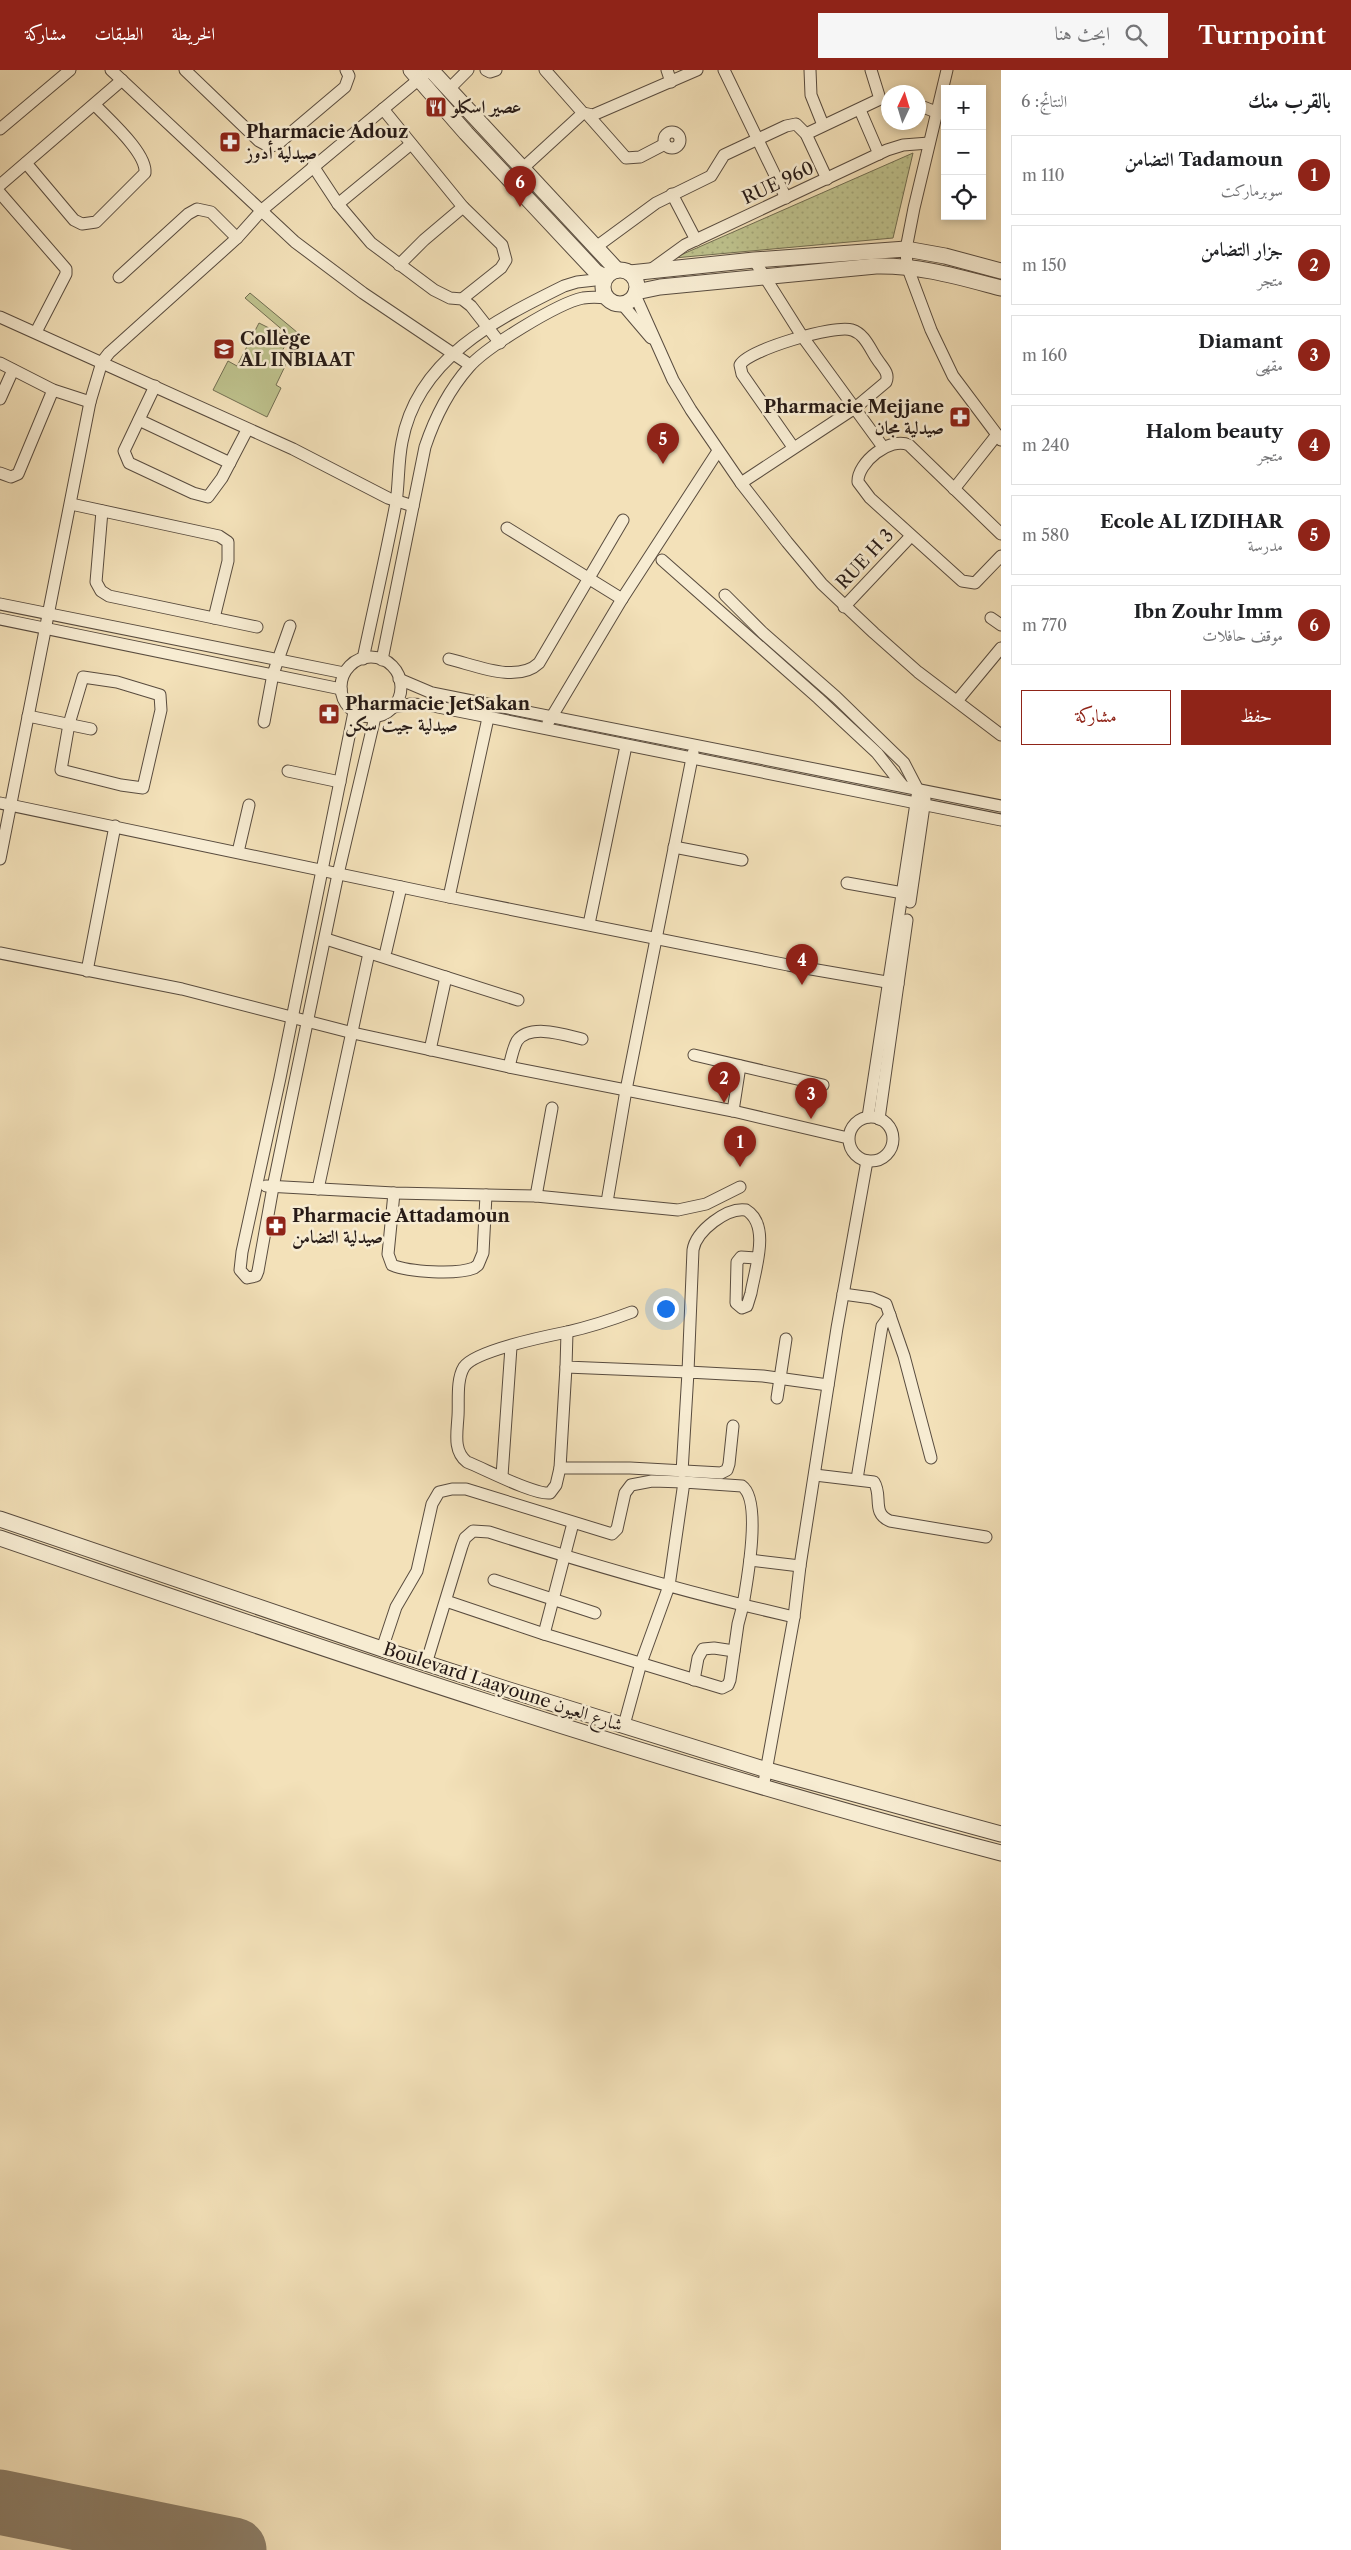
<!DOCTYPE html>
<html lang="ar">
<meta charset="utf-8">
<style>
:root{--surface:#fff;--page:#f6f6f6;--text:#202124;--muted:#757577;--line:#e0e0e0;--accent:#8f2418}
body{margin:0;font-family:"Libre Caslon Text",Amiri,serif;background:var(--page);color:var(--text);direction:rtl}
.controls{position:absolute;right:15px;top:15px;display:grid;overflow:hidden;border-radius:0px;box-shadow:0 2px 8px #0003}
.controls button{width:45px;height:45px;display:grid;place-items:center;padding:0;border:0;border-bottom:1px solid var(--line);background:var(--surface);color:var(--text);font:25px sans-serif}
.compass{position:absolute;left:881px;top:15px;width:45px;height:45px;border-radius:50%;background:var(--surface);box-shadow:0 2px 8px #0003;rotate:4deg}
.you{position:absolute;left:665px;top:1238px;width:18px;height:18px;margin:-12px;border:4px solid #fff;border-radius:50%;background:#1a73e8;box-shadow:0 0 0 8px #1a73e833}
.badge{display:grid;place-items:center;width:32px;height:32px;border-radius:50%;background:var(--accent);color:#fff;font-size:16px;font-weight:700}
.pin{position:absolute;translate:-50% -41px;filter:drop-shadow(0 1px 2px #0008)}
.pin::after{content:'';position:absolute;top:26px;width:18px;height:15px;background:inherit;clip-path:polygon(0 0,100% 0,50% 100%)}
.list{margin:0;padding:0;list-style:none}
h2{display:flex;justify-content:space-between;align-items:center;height:65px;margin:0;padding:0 20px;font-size:21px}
h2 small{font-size:16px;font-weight:400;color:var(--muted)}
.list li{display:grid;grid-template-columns:32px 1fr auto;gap:15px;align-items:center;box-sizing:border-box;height:80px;margin:0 10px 10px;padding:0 10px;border:1px solid var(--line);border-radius:0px}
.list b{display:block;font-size:19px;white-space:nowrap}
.list p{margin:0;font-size:16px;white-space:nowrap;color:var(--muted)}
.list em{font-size:16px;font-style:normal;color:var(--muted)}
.actions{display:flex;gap:10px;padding:15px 20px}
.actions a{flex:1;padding:11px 0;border:1px solid var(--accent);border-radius:0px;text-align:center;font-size:18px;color:var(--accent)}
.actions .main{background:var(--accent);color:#fff}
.icon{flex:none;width:28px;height:28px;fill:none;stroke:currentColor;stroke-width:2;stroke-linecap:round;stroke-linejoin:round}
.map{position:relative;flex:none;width:1001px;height:2480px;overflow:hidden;direction:ltr}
header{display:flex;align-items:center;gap:30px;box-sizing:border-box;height:70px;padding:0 25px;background:var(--accent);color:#fff}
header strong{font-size:24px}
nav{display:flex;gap:28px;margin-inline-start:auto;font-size:18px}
.search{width:350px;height:45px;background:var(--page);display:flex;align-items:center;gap:12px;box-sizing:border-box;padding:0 18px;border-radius:0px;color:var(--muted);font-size:19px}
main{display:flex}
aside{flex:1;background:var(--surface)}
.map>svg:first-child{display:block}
.green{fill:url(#green-dots);stroke:#726e52}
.pitch{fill:#bec28d;stroke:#726e52}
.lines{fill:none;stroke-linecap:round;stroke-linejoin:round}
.runway{stroke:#8c7e68;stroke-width:65}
.minor-casing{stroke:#594c3f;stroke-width:13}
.tertiary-casing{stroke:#594c3f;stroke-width:17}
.minor{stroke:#f7ecd2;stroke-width:11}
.tertiary{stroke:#f7ecd2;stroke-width:15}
.labels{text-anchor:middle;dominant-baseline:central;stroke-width:5;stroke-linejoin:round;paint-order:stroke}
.poi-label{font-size:18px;font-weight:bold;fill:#261a16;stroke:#f7ecd2;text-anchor:start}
.street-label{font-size:18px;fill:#261a16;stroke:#f7ecd2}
</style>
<header>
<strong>Turnpoint</strong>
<div class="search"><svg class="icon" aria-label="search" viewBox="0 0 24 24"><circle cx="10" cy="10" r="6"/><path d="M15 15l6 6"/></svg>ابحث هنا</div>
<nav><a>الخريطة</a><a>الطبقات</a><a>مشاركة</a></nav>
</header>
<main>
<aside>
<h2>بالقرب منك<small>النتائج: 6</small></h2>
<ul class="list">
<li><span class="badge">1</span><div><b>Tadamoun التضامن</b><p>سوبرماركت</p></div><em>110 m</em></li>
<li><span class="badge">2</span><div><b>جزار التضامن</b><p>متجر</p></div><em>150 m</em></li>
<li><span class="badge">3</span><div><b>Diamant</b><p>مقهى</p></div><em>160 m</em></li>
<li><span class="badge">4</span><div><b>Halom beauty</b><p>متجر</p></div><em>240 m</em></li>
<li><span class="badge">5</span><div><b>Ecole AL IZDIHAR</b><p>مدرسة</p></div><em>580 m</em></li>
<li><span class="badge">6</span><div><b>Ibn Zouhr Imm</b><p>موقف حافلات</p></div><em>770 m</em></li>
</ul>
<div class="actions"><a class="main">حفظ</a><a>مشاركة</a></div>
</aside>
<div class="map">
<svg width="1001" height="2480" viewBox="0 0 1001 2480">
<defs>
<pattern id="green-dots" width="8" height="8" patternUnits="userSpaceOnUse" patternTransform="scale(1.25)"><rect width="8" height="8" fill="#bec28d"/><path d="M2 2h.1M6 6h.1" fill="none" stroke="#a3a679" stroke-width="1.8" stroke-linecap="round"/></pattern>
</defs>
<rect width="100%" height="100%" fill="#f3e1b9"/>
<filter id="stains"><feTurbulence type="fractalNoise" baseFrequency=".004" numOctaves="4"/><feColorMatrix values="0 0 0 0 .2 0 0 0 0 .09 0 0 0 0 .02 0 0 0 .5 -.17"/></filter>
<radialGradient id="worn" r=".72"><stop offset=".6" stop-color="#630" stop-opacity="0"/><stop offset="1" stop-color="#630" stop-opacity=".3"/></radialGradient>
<polygon class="green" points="913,83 893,168 674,188"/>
<g class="pitch">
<polygon points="250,223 304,268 299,274 245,228"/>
<polygon points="259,253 289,268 279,287 287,292 276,315 281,318 267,347 213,320 228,291 237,296"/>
</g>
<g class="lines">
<polyline class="runway" points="0,2432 234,2480"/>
<g class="minor-casing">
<g id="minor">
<polyline points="111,0 295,172 363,223 470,295"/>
<polyline points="185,0 259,71 270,77 280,72 345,17 349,6 346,0"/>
<polyline points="486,0 490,2 496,0"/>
<polyline points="545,0 583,43 593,45 697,0"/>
<polyline points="667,0 671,12"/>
<polyline points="724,0 786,128"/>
<polyline points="810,0 811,25 823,55"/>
<polyline points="947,0 914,138 906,179 907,196 931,260 953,306 1001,370"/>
<polyline points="449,19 468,0"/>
<polyline points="918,35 936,42"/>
<polyline points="383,39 463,137 502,175 506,190 501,198 462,229"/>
<polyline points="860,40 879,84"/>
<polyline points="588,45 626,88 640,87 665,74"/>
<polyline points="0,59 70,0"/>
<circle cx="672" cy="70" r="8"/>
<polyline points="806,64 880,29 871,0"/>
<path d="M26 93 74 150 82 154 96 152 145 103C147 83 109 50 95 35"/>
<polyline points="313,96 338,134 371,173 434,220 450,228 462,229 471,236 500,273"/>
<polyline points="523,98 583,43"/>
<polyline points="0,115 122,10"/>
<polyline points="0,123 66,199 66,204 36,262"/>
<polyline points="672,124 696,170"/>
<polyline points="338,134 411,74"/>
<polyline points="596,177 656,133 711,106 724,85 786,56 796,54 806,64 827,109"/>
<polyline points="754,190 802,266 883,377"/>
<polyline points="399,195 424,170 463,137"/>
<polyline points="649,201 685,175 887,80 903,75 929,73"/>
<polyline points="119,207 188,144 197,139 211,142 237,168"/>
<polyline points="635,225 673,310 691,340 741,413 787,472 822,514 874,563 918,602 1001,665"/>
<polyline points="622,234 651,268"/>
<polyline points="0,247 293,379 388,428 413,436"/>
<polyline points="0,293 53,320 90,332"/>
<polyline points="155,316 124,381 129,393 193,423 208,427 222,408 247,360"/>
<polyline points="0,329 13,300"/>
<polyline points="139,350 230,393"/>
<polyline points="0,403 11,407 18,404 53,320"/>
<path d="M741 413 855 338 886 312C890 303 882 297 877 289 870 279 865 264 852 260 835 254 748 280 740 295L742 304 793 377"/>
<polyline points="954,419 996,366"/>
<polyline points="71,434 219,466 228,472 228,491 214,548"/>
<polyline points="102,441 96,512 101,521 109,526 257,557"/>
<polyline points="507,458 622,529"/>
<path d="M1001 464 909 375C890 366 857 393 858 412L870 428 962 511 975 513 1001 486"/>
<polyline points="662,490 818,628 877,683 903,716"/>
<polyline points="725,525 763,563 836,627 904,693 918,720 868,1047"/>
<polyline points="0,534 344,603"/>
<polyline points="844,537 911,466"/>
<polyline points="991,548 1001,555"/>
<polyline points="0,549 341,619"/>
<circle cx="371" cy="617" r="30"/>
<path d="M363 589C374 537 386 485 396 433 399 413 398 392 402 372 417 289 495 250 564 216L577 212 604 209"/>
<path d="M449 589C475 595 517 614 539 593L623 450"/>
<path d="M382 590 425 377C435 347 448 321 469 297 485 278 558 233 583 228 590 227 598 227 606 228"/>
<polygon points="83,607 117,612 160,625 161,640 143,718 121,715 61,700 69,654"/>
<polyline points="399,609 432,623 1001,736"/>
<polyline points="957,631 1001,578"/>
<polyline points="393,637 411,634 428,635 1001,750"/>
<polyline points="354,642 280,1008 242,1182 240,1200 247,1208 256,1206 258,1201 273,1117 338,804 375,647"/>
<polyline points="28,646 91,659"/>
<polyline points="264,652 273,604 290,556"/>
<polyline points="548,653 622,529 718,381"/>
<polyline points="288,701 340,712"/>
<polyline points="0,733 449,827 788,895 898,914"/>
<polyline points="674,777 742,790"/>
<polyline points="238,782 249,735"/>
<polyline points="0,789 90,332 102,292 109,283 237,168 262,140 424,5"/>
<polyline points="847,813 903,823"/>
<polyline points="449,827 488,648"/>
<polyline points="910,832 925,729"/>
<polyline points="589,854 626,676"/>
<polyline points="326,869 518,930"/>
<polyline points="386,881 401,817"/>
<polyline points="0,883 182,919 353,963 509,997 733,1041 848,1068"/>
<polyline points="87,901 115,756"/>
<polyline points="430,980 446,907"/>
<polyline points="694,985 823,1015"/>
<path d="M509 997C511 989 513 978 517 971 530 953 565 965 582 969"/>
<polyline points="733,1041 740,996"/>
<circle cx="871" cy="1069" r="22"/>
<polyline points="879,1049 907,850"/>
<polyline points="266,1116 394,1123 536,1126 678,1140 706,1134 740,1117"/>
<polyline points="318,1119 369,883"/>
<path d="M394 1123 388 1184 392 1195C409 1202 456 1205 474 1198L478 1195 483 1183 486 1125"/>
<polyline points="536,1126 552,1038"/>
<polyline points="607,1132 626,1020 693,683"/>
<polyline points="843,1224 872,1228 886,1234 904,1286 931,1388"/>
<path d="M632 1242C611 1250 589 1257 567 1262 547 1266 474 1281 464 1297 456 1310 459 1332 458 1346 457 1363 453 1381 467 1392 485 1399 534 1425 550 1423L556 1415 560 1398H630L721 1403 727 1400 729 1394 733 1356"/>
<path d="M567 1262 566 1297 688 1302 693 1180C696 1161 727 1137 746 1140 771 1155 755 1199 751 1223L747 1236 742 1238 736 1233 737 1192 741 1187 756 1188"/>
<polyline points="777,1328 786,1269"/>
<polyline points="560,1398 566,1297"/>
<polyline points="682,1402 688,1302 763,1306 828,1315"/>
<path d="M815 1405 874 1412C883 1426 871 1443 890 1451L986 1467"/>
<polyline points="502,1406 511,1277"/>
<polyline points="857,1409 880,1268 882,1256 890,1245"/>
<polyline points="750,1490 800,1496"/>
<polyline points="494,1510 595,1543"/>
<polyline points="446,1531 544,1564 722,1618 728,1615 730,1610 738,1554 743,1535 794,1547"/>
<polyline points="544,1564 573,1453"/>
<polyline points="382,1579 396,1537 417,1501 432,1434 439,1422 452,1419 466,1419 612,1464 617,1459 625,1423 631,1415 652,1411 684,1412"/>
<path d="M426 1594 462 1476 465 1468 473 1461 489 1462C573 1489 657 1514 743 1535 747 1512 762 1430 742 1416L684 1412 669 1516 641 1593 624 1655"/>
<polyline points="694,1610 698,1588 703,1579 714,1578 734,1581"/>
<polyline points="763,1718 794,1547 800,1496 837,1258 867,1091"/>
</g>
</g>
<g class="tertiary-casing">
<g id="tertiary">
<polyline points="411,0 466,63 596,202 605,207"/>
<polyline points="431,0 617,200"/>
<circle cx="620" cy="217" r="17"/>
<polyline points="630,203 754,190 906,179 945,186 1001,201"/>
<path d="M636 222 660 217 876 196C919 195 959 207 1001 218"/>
<polyline points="0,1449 382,1579 506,1619 767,1700 1001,1764"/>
<path d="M0 1468C331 1582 662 1695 1001 1783"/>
</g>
</g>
<use href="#minor" class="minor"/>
<use href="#tertiary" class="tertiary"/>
</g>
<defs>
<g id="restaurant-square" transform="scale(1.125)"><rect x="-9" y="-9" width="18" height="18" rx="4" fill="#8f2418" stroke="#f7ecd2"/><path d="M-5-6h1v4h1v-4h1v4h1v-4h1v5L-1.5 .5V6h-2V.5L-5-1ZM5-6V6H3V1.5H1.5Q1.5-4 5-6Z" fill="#fff"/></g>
<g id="pharmacy-square" transform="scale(1.125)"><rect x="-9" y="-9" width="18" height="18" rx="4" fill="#8f2418" stroke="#f7ecd2"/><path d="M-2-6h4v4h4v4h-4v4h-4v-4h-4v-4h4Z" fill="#fff"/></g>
<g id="school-square" transform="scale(1.125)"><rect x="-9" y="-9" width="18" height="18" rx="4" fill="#8f2418" stroke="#f7ecd2"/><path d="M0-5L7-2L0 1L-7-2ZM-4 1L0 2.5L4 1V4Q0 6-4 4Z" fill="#fff"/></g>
</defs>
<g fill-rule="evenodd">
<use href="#restaurant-square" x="436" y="37"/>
<use href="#pharmacy-square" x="230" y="72"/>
<use href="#school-square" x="224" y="279"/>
<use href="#pharmacy-square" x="960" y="347"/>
<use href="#pharmacy-square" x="329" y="644"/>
<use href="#pharmacy-square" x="276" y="1156"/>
</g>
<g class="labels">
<g class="poi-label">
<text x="452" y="37">عصير اسكلو</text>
<text x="246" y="62">Pharmacie Adouz<tspan x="246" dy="21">صيدلية أدوز</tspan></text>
<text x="240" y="269">Collège<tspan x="240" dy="21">AL INBIAAT</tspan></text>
<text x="944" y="337" text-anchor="end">Pharmacie Mejjane<tspan x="944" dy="21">صيدلية مجان</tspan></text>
<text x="345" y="634">Pharmacie JetSakan<tspan x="345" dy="21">صيدلية جيت سكن</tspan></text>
<text x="292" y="1146">Pharmacie Attadamoun<tspan x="292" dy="21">صيدلية التضامن</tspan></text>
</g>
<g class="street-label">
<text transform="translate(778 113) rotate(-25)">RUE 960</text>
<text transform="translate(865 489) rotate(-47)">RUE H 3</text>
<text transform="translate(503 1617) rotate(18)">Boulevard Laayoune شارع العيون</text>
</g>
</g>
<rect width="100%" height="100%" filter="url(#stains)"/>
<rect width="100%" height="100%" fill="url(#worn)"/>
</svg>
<div class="controls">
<button>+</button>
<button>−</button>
<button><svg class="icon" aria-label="locate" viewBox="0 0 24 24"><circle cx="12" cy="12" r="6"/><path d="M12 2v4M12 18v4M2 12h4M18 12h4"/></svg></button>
</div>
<svg class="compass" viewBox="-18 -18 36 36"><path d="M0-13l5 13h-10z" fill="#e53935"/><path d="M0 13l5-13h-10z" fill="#757577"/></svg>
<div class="you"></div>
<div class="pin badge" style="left:740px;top:1097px">1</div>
<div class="pin badge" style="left:724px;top:1033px">2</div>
<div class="pin badge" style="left:811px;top:1049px">3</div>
<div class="pin badge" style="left:802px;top:915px">4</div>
<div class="pin badge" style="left:663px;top:394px">5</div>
<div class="pin badge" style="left:520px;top:137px">6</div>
</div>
</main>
